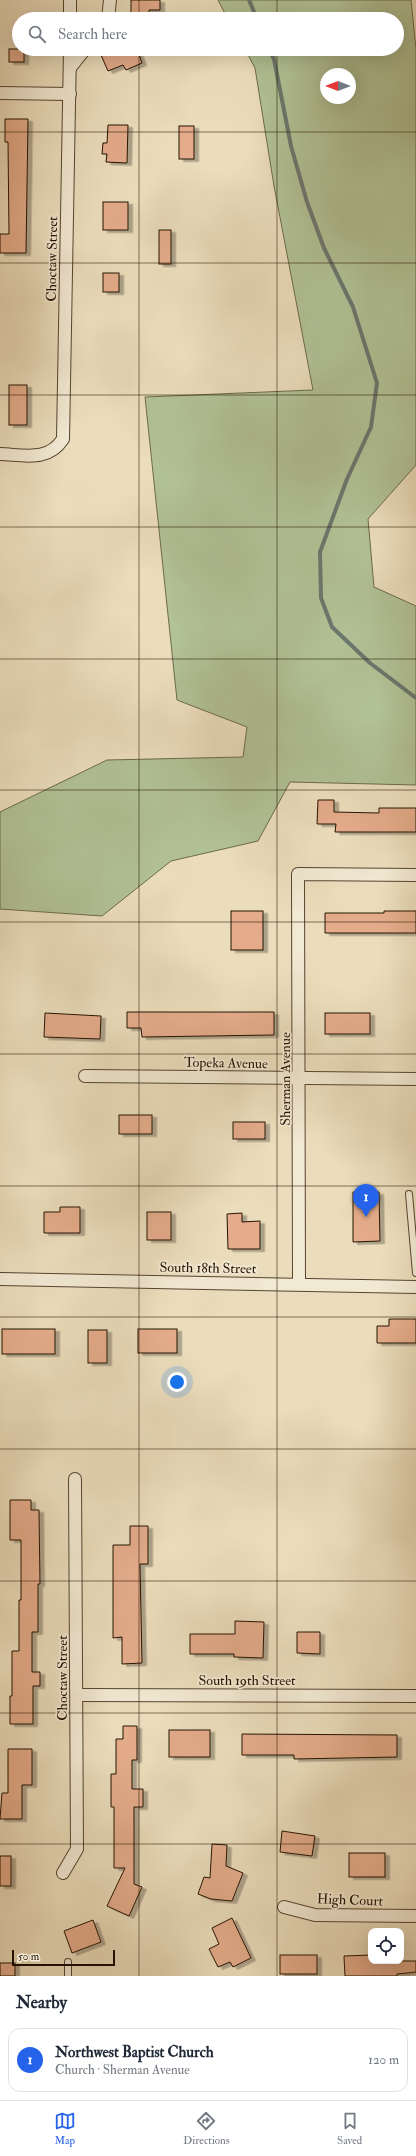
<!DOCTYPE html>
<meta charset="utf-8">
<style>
:root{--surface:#fff;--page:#f2f2f3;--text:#1f2937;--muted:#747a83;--line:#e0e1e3;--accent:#2563eb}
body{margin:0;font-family:"IM FELL Double Pica",serif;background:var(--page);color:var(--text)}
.controls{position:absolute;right:12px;bottom:12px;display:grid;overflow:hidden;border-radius:8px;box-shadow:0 4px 16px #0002}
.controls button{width:36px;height:36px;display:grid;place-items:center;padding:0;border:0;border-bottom:1px solid var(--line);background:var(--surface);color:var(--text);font:20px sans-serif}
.compass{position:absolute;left:320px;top:68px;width:36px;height:36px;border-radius:50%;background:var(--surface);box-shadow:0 4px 16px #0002;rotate:270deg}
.scale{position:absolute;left:12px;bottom:10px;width:103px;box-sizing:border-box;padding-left:4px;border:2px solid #251201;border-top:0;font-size:11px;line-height:14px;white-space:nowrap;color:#251201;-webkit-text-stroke:3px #f2e9d3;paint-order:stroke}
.you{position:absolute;left:177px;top:1382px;width:14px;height:14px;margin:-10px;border:3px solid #fff;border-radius:50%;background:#1a73e8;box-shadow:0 0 0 6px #1a73e833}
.badge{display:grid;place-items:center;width:26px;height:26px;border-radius:50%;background:var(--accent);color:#fff;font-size:13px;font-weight:700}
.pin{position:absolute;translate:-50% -33px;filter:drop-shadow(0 1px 2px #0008)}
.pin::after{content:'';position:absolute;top:21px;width:14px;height:12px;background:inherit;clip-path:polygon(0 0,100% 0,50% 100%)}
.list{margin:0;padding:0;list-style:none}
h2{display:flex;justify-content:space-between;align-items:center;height:52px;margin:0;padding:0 16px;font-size:17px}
h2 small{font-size:13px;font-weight:400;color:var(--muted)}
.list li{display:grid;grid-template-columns:26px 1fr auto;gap:12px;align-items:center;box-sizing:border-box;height:64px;margin:0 8px 8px;padding:0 8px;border:1px solid var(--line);border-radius:12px}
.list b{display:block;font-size:15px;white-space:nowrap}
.list p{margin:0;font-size:13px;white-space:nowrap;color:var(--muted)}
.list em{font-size:13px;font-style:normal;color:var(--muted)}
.icon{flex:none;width:22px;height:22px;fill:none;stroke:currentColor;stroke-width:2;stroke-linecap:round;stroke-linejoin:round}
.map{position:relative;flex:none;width:416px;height:1976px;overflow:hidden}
.search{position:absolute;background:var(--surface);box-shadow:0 4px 16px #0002;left:12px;right:12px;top:12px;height:44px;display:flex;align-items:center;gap:10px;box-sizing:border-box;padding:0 14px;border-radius:22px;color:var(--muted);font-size:15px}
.sheet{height:124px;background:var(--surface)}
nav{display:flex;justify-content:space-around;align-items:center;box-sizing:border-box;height:56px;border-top:1px solid var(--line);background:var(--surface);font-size:11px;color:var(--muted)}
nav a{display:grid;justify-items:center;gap:2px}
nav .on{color:var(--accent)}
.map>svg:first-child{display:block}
.green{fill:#b1c296;stroke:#6b6a4c;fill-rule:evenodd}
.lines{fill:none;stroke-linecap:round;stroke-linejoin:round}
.stream{stroke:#6b776e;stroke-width:4}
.building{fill:#e4ac8b;stroke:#251201;filter:url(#shadow)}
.service-casing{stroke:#564530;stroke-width:8}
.minor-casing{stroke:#564530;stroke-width:14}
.service{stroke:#f2e9d3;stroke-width:6}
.minor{stroke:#f2e9d3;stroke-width:12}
.grid{fill:none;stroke:#251201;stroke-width:1;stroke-opacity:0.55}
.labels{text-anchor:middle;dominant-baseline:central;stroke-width:3.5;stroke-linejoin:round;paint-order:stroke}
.street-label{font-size:14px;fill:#251201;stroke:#f2e9d3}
</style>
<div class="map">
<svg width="416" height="1976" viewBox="0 0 416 1976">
<defs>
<filter id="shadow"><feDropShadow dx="4.5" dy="2.5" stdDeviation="0" flood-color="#0004"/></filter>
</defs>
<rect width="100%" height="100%" fill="#ebddbc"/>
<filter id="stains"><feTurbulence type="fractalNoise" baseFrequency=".005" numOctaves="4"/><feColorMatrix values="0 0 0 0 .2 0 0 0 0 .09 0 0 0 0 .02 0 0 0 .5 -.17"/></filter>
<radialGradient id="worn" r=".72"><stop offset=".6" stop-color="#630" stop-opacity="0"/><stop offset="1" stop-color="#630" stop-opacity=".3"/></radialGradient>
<path class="green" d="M218 0H411L416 49V465L368 519 374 587 416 606V785L290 782 258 841 171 861 102 916 0 909V812L107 760 243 757 247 727 177 700 145 397 313 390 274 186 255 68 245 49H397V19H228ZM326 74H350V98H326Z"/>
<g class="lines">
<g class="stream">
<polyline points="249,0 257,19"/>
<polyline points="269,49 274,59 291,146 307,202 324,248 353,307 377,383 371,427 347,479 320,552 321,598 332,627 370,663 416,698"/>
</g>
</g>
<g class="building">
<polygon points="131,0 160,0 160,10 149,10 149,19 131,19"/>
<rect x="9" y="49" width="15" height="13"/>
<polygon points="115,49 137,49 142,63 126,70 123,65 108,71 101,55"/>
<polygon points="5,119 28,119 26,253 0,253 0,234 9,234 8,142 5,142"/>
<polygon points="108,125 128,125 127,163 106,162 107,154 102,154 103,143 107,143"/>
<rect x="179" y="126" width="15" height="33"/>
<rect x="103" y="202" width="25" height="28"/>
<rect x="159" y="230" width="12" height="34"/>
<rect x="103" y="273" width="16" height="19"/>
<rect x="9" y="385" width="18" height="40"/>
<polygon points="318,800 334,800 334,812 379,813 379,808 416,808 416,832 335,832 336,824 317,824"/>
<rect x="231" y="911" width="32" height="39"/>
<polygon points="384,911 416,911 416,933 325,933 325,913 384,913"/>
<polygon points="127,1012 274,1012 274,1035 142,1037 141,1028 127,1028"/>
<polygon points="45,1013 101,1016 100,1039 44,1037"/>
<rect x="325" y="1013" width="45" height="21"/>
<rect x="119" y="1115" width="33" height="19"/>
<rect x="233" y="1122" width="32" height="17"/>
<polygon points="353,1192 379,1192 380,1241 353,1242"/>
<polygon points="60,1207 80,1207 80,1233 44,1233 44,1212 60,1212"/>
<rect x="147" y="1212" width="24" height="28"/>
<polygon points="242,1213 242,1222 260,1221 260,1249 228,1249 227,1214"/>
<polygon points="389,1319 416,1319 416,1343 377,1343 377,1326 389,1326"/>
<rect x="2" y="1329" width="53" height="25"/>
<rect x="138" y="1329" width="39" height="24"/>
<rect x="88" y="1330" width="19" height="33"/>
<polygon points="10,1500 31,1500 31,1510 39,1510 40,1584 38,1584 38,1632 32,1632 32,1672 40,1672 40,1686 33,1686 33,1724 10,1724 10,1696 12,1696 12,1651 19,1651 19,1600 21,1600 21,1540 10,1540"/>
<polygon points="130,1526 148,1526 148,1564 140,1564 142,1663 122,1664 122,1637 113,1638 113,1545 130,1545"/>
<polygon points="235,1621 264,1622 263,1658 234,1657 234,1654 190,1654 190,1634 235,1634"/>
<polygon points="297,1632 320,1632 320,1654 297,1653"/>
<polygon points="123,1726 137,1726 137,1760 132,1760 132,1789 143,1789 143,1807 134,1807 134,1884 142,1887 129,1916 107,1906 125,1868 114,1868 114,1807 111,1807 111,1774 116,1774 116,1739 123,1739"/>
<rect x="169" y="1730" width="41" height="27"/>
<polygon points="242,1734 397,1735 397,1757 294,1759 294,1755 242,1755"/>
<polygon points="8,1749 32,1749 32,1785 22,1785 22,1819 0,1819 2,1793 8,1793"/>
<polygon points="282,1831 315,1836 312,1856 280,1852"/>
<polygon points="212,1844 227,1845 226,1866 243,1873 232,1901 211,1899 198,1894 204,1877 210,1878"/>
<rect x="349" y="1853" width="36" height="24"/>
<rect x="0" y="1856" width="11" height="30"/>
<polygon points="232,1918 251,1958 233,1967 230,1962 218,1967 209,1949 219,1944 212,1928"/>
<polygon points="93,1920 101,1942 72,1953 64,1931"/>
<rect x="280" y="1955" width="37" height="19"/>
<polygon points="371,1955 371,1961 416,1961 416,1972 397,1974 397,1976 345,1976 344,1956"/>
<rect x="0" y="1963" width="15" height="13"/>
</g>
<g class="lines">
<g class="service-casing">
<g id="service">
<polyline points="409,1194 416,1273"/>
<polyline points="68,1976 68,1962"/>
</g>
</g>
<g class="minor-casing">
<g id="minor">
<polyline points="70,0 70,19"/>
<polyline points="108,19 110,0"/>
<polyline points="70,68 85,49"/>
<polyline points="0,93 70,94"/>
<path d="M0 454C25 455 48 462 63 439L70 49"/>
<polyline points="85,1076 416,1079"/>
<polyline points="0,1279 416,1287"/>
<polyline points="299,1284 298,874 416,875"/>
<polyline points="77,1695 416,1696"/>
<polyline points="63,1873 77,1849 75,1479"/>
<polyline points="284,1907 315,1915 416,1916"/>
</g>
</g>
<use href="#service" class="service"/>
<use href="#minor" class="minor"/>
</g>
<path class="grid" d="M139 0V19M277 0V19M139 49V1976M277 49V1976M0 132H416M0 263H416M0 395H416M0 527H416M0 659H416M0 790H416M0 922H416M0 1054H416M0 1186H416M0 1317H416M0 1449H416M0 1581H416M0 1713H416M0 1844H416"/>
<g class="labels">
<g class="street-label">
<text transform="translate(52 259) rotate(-89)">Choctaw Street</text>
<text transform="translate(226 1063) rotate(1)">Topeka Avenue</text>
<text transform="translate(285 1079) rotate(-90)">Sherman Avenue</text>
<text transform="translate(208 1268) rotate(1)">South 18th Street</text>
<text transform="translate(62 1678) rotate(-90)">Choctaw Street</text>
<text x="247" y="1680">South 19th Street</text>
<text transform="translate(350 1900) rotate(2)">High Court</text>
</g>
</g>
<rect width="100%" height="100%" filter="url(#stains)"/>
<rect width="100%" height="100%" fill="url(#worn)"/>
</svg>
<div class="controls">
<button><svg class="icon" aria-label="locate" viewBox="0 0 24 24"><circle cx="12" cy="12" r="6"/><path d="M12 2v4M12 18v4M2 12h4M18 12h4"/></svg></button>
</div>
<svg class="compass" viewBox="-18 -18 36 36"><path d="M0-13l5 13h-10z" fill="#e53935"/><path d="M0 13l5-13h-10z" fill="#747a83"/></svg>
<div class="scale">50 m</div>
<div class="you"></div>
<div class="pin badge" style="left:366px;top:1217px">1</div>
<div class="search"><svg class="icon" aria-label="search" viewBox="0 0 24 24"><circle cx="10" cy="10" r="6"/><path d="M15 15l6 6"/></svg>Search here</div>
</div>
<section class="sheet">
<h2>Nearby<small></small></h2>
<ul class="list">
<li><span class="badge">1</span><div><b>Northwest Baptist Church</b><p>Church · Sherman Avenue</p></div><em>120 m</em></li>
</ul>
</section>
<nav>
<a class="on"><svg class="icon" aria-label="map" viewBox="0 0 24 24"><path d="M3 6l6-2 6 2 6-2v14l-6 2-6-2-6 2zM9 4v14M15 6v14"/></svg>Map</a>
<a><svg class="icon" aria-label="directions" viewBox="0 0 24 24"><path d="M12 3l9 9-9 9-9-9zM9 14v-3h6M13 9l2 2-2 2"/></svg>Directions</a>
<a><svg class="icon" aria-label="saved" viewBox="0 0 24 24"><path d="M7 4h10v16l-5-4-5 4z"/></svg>Saved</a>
</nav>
